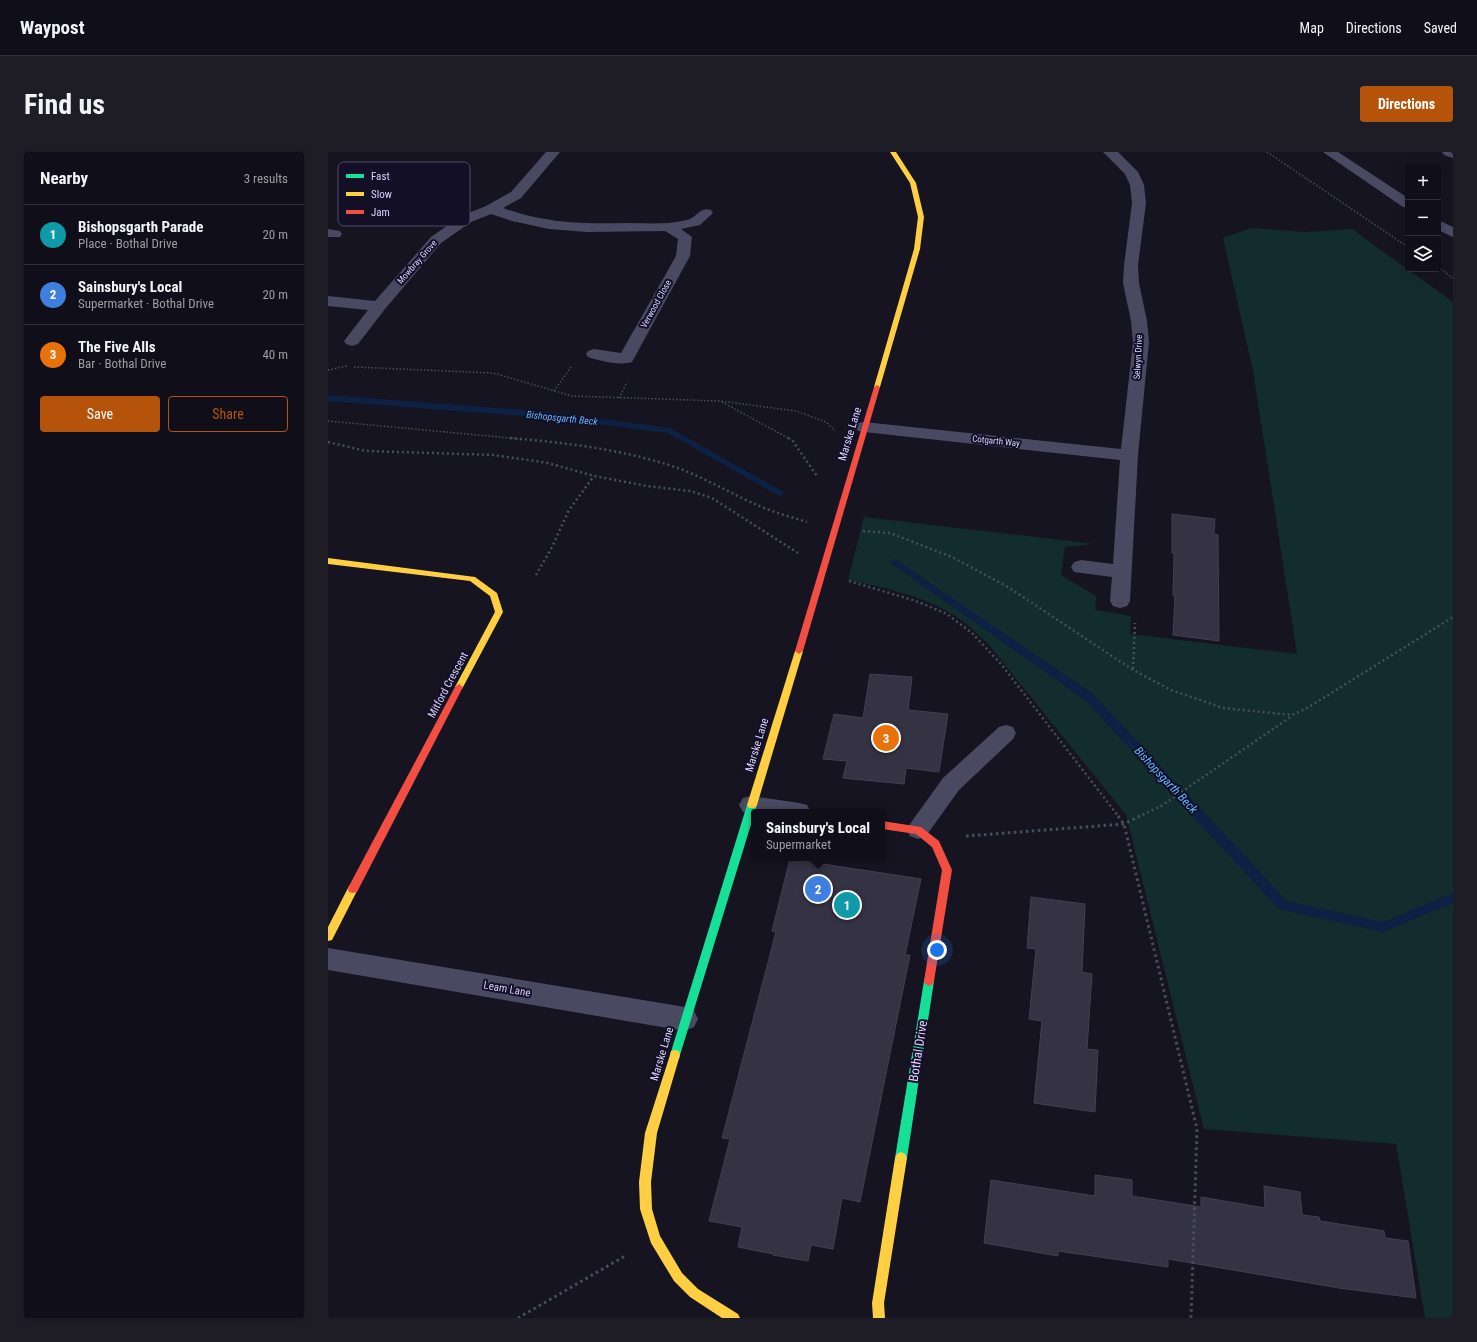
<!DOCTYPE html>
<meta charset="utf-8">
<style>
:root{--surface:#100f19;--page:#1e1d26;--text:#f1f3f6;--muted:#9c9ca2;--line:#302f38;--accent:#b45309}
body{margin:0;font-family:"Roboto Condensed",sans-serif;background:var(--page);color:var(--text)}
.controls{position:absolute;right:12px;top:12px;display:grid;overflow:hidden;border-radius:4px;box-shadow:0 2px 10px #0003}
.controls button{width:36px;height:36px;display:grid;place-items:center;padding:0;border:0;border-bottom:1px solid var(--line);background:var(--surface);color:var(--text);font:20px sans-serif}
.you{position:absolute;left:609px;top:798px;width:14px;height:14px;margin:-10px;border:3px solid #fff;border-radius:50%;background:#1a73e8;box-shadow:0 0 0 6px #1a73e833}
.badge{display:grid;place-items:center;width:26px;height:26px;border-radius:50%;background:var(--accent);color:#fff;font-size:13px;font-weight:700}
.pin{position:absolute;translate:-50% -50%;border:2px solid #fff;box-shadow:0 1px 4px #0006}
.popup{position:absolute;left:423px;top:657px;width:134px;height:52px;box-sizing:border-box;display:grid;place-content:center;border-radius:4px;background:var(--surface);filter:drop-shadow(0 1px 3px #0005);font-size:13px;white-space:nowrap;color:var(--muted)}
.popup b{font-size:15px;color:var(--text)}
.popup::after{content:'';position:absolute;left:50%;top:100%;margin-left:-8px;border:8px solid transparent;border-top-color:var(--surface)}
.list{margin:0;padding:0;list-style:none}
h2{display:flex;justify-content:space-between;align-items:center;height:52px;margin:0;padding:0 16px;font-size:17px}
h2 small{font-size:13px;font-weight:400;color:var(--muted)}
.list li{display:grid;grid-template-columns:26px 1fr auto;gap:12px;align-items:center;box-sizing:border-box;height:60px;padding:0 16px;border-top:1px solid var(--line)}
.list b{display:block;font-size:15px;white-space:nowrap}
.list p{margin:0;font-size:13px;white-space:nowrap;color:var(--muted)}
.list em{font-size:13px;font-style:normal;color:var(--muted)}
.actions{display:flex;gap:8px;padding:12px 16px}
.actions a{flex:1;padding:9px 0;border:1px solid var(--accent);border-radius:4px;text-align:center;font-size:14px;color:var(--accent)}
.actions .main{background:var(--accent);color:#fff}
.icon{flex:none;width:22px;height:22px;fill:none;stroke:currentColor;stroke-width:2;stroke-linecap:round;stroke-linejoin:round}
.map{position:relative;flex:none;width:1125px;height:1166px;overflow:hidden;border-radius:4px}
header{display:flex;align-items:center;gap:24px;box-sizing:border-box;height:56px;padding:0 20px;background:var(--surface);border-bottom:1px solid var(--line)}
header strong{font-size:19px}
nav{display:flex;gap:22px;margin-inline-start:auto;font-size:14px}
.intro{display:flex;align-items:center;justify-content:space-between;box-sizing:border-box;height:96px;padding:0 24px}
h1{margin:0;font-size:28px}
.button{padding:10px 18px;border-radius:4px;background:var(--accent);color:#fff;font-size:14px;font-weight:700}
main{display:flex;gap:24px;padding:0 24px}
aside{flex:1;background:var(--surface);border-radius:4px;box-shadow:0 2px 10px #0003}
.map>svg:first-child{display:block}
.green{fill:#132c2d}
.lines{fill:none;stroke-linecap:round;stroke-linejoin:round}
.stream{fill:#0d2144;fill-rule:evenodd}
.building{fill:#343243;stroke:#433f54}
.path-far2{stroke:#44505f;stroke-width:1.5;stroke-dasharray:1.5 2;stroke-linecap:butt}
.path-far1{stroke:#44505f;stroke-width:2.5;stroke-dasharray:2 3;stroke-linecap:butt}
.path{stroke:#44505f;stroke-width:3;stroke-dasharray:2.5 3.5;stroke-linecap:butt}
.lane{fill:#4a4962;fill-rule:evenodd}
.street{fill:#4a4962;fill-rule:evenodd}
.fast{fill:#16e098;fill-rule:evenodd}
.slow{fill:#ffcf43;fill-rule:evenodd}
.jam{fill:#f24e42;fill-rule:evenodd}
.labels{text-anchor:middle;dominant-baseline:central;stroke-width:4;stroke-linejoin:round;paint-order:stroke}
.far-street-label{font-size:9px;fill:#d9d4ff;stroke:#130f26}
.far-water-label{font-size:10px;font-style:italic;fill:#62b6ff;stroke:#130f26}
.street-label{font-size:11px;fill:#d9d4ff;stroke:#130f26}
.water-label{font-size:12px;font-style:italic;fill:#62b6ff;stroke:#130f26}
.near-street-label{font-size:13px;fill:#d9d4ff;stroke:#130f26}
.key{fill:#130f26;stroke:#4e4a67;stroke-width:1}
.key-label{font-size:11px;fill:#d9d4ff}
</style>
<header>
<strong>Waypost</strong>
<nav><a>Map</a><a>Directions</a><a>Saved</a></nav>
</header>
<div class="intro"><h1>Find us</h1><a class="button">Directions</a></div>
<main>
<aside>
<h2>Nearby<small>3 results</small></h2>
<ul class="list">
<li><span class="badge" style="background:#0f9aa8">1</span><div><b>Bishopsgarth Parade</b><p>Place · Bothal Drive</p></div><em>20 m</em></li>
<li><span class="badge" style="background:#3f7fe0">2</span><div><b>Sainsbury's Local</b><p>Supermarket · Bothal Drive</p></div><em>20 m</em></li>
<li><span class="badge" style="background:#e8710a">3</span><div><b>The Five Alls</b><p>Bar · Bothal Drive</p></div><em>40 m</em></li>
</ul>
<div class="actions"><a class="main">Save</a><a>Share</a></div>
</aside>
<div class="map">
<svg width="1125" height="1166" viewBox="0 0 1125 1166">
<rect width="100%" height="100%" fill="#161421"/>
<path class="green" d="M923 76 978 80 1024 77 1125 150V1166H1097L1068 992 876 977 798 663 661 493C654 487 648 480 641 474 607 446 562 437 520 428L536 365 767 392 737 395 733 423 768 444 767 458 803 464 802 482 969 502 925 219 895 86Z"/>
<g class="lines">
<g class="stream">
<polygon points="0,243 221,260 342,276 457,341 452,344 449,343 340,281 221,266 0,249"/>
<polygon points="567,407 765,542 959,749 1055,770 1125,741 1125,751 1055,780 951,757 757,548 564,412 562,410"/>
</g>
</g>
<g class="building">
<polygon points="844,362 887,367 886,382 890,383 891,489 845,483 847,444 845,444 846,401 844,401"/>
<polygon points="542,522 584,525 580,558 620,562 611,620 578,616 576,632 515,626 519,609 495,607 506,562 535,566"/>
<polygon points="462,707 593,727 577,803 582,803 532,1050 514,1046 505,1097 483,1093 480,1109 445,1103 445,1102 410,1095 414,1075 381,1069 402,987 394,986 448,780 444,779"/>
<polygon points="703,745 757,752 754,820 764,822 759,897 770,898 767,960 706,951 714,869 701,867 708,797 699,796"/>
<polygon points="767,1023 804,1028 804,1044 873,1055 873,1045 937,1056 936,1034 972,1040 974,1063 991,1065 992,1069 1056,1079 1057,1086 1080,1089 1088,1146 1011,1136 840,1107 840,1115 730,1099 730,1104 656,1091 663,1028 767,1044"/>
</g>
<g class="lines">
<g class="path-far2">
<polyline points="939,0 1080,95"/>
<polyline points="1110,115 1125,126"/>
<polyline points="26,215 165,221 244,244 392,249 468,259 498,270 507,279"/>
<polyline points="0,218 19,214"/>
<polyline points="226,239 243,215"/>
<polyline points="291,246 299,230"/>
<polyline points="394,250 462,287"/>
<polyline points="0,269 193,287"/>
</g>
<g class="path-far1">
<path d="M182 286C238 291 293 297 347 315 381 327 411 347 444 359 455 363 467 366 479 370"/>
<polyline points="460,286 464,288 489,324"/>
<polyline points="0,290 38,299 166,303 220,311 266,324 319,334 362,339 384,346 470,401"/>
<polyline points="535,379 562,381 624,405 680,435 805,518 843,538 895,556 964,563 981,555 1125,465"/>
<polyline points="208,423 223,397 241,358 266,324"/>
<polyline points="521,429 588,449 619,462 644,481 673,512 791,665"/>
<polyline points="805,517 807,471"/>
<polyline points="810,665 833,654 964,564"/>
</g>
<g class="path">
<polyline points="790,664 796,672 869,977 863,1166"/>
<polyline points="638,684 796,672 812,664"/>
<polyline points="190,1166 297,1104"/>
</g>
<g class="lane">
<polygon points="995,0 1010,0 1080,46 1080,56 1075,55"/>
<polygon points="1110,68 1125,75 1125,85 1110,78"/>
<polygon points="678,573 685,575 688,581 685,587 631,638 598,684 590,687 582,684 579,678 582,672 615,626 671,575"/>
</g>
<g class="street">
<path d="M218 0H232L193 46 175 56C216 71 254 72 298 71 312 71 327 72 341 71 347 70 356 69 362 67 371 63 372 55 383 58L385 61 372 73 353 77 364 85 362 104 304 210C291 214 273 209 260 205L258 202 260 199 266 197 293 201 348 104 350 87 337 79 259 80 221 77 184 69 163 62 143 70 113 91 57 157 30 192 24 194 18 192 16 189 40 158 0 154V144L47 149 103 85 133 64 158 54 183 40Z"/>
<polygon points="775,0 790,0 810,20 816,33 818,51 810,113 811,131 819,169 821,190 810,303 802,449 799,454 792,456 785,454 782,449 784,425 746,420 743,415 746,410 753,408 785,412 792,308 536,280 530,279 527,275 530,271 536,270 793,297 805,190 803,169 795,131 796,113 804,51 802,33 797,22"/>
<polygon points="1114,0 1125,0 1125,6 1116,3"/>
<polygon points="0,77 12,79 14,82 12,85 0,85"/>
<polygon points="423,644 471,651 479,653 483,660 426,660 426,663 415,660 411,653 415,646"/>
<polygon points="0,796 357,855 366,859 370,867 366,875 357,879 0,818"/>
</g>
<g class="fast">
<polygon points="424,649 427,650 429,653 352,903 351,907 347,908 343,907 342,903 419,653 421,650"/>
<polygon points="601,824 605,826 606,829 579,1006 577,1010 573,1012 569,1010 567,1006 596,829 597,826"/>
</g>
<g class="slow">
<polygon points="562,0 568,0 588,31 596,65 592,97 552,235 549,237 546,235 586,97 590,65 582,31"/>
<polygon points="0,406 147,425 169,441 175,460 134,537 128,537 127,535 167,460 162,444 142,429 0,412"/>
<polygon points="471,496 475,499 429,653 427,656 421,656 419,653 467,499"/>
<polygon points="25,733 29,734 30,737 4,788 0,789 0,775 21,734"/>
<polygon points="347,898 351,899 352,903 329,981 323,1030 324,1057 332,1084 354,1121 370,1137 410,1162 412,1166 394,1166 362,1145 346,1129 323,1091 312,1057 311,1030 317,981 342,903 343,899"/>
<polygon points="573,1000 577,1002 579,1006 556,1151 557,1166 545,1166 544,1151 567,1006 569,1002"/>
</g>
<g class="jam">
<polygon points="549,233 552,235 475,499 471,502 467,499 546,235"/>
<polygon points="131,532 135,535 29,740 25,741 21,740 20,737 21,734 127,535"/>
<polygon points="554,669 593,675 611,689 624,718 606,829 605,832 601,834 597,832 596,829 614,718 604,695 588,682 554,677"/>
</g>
</g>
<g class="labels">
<g class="far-street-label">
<text transform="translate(89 110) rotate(-49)">Mowbray Grove</text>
<text transform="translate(328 152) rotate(-61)">Verwood Close</text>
<text transform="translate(810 205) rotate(-87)">Selwyn Drive</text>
<text transform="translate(668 289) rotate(6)">Cotgarth Way</text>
</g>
<g class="far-water-label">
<text transform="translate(234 266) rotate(6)">Bishopsgarth Beck</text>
</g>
<g class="street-label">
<text transform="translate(522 282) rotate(-73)">Marske Lane</text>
<text transform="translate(120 533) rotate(-62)">Mitford Crescent</text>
<text transform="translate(429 593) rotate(-73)">Marske Lane</text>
<text transform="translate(179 837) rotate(10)">Leam Lane</text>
<text transform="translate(334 902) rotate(-73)">Marske Lane</text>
</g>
<g class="water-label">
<text transform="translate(838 628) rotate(47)">Bishopsgarth Beck</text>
</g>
<g class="near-street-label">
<text transform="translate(590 899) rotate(-81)">Bothal Drive</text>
</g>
</g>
<rect x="10" y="10" width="132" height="64" rx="6" class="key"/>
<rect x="18" y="22" width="18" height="4" fill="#16e098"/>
<rect x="18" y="40" width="18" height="4" fill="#ffcf43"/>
<rect x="18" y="58" width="18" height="4" fill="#f24e42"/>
<g class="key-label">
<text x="43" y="28">Fast</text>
<text x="43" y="46">Slow</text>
<text x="43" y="64">Jam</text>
</g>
</svg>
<div class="controls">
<button>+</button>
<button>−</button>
<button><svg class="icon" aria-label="layers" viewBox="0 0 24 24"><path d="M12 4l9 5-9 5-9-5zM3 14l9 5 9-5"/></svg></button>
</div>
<div class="you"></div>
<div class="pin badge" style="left:519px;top:753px;background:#0f9aa8">1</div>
<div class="pin badge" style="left:490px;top:737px;background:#3f7fe0">2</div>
<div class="popup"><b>Sainsbury's Local</b>Supermarket</div>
<div class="pin badge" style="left:558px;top:586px;background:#e8710a">3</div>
</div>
</main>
